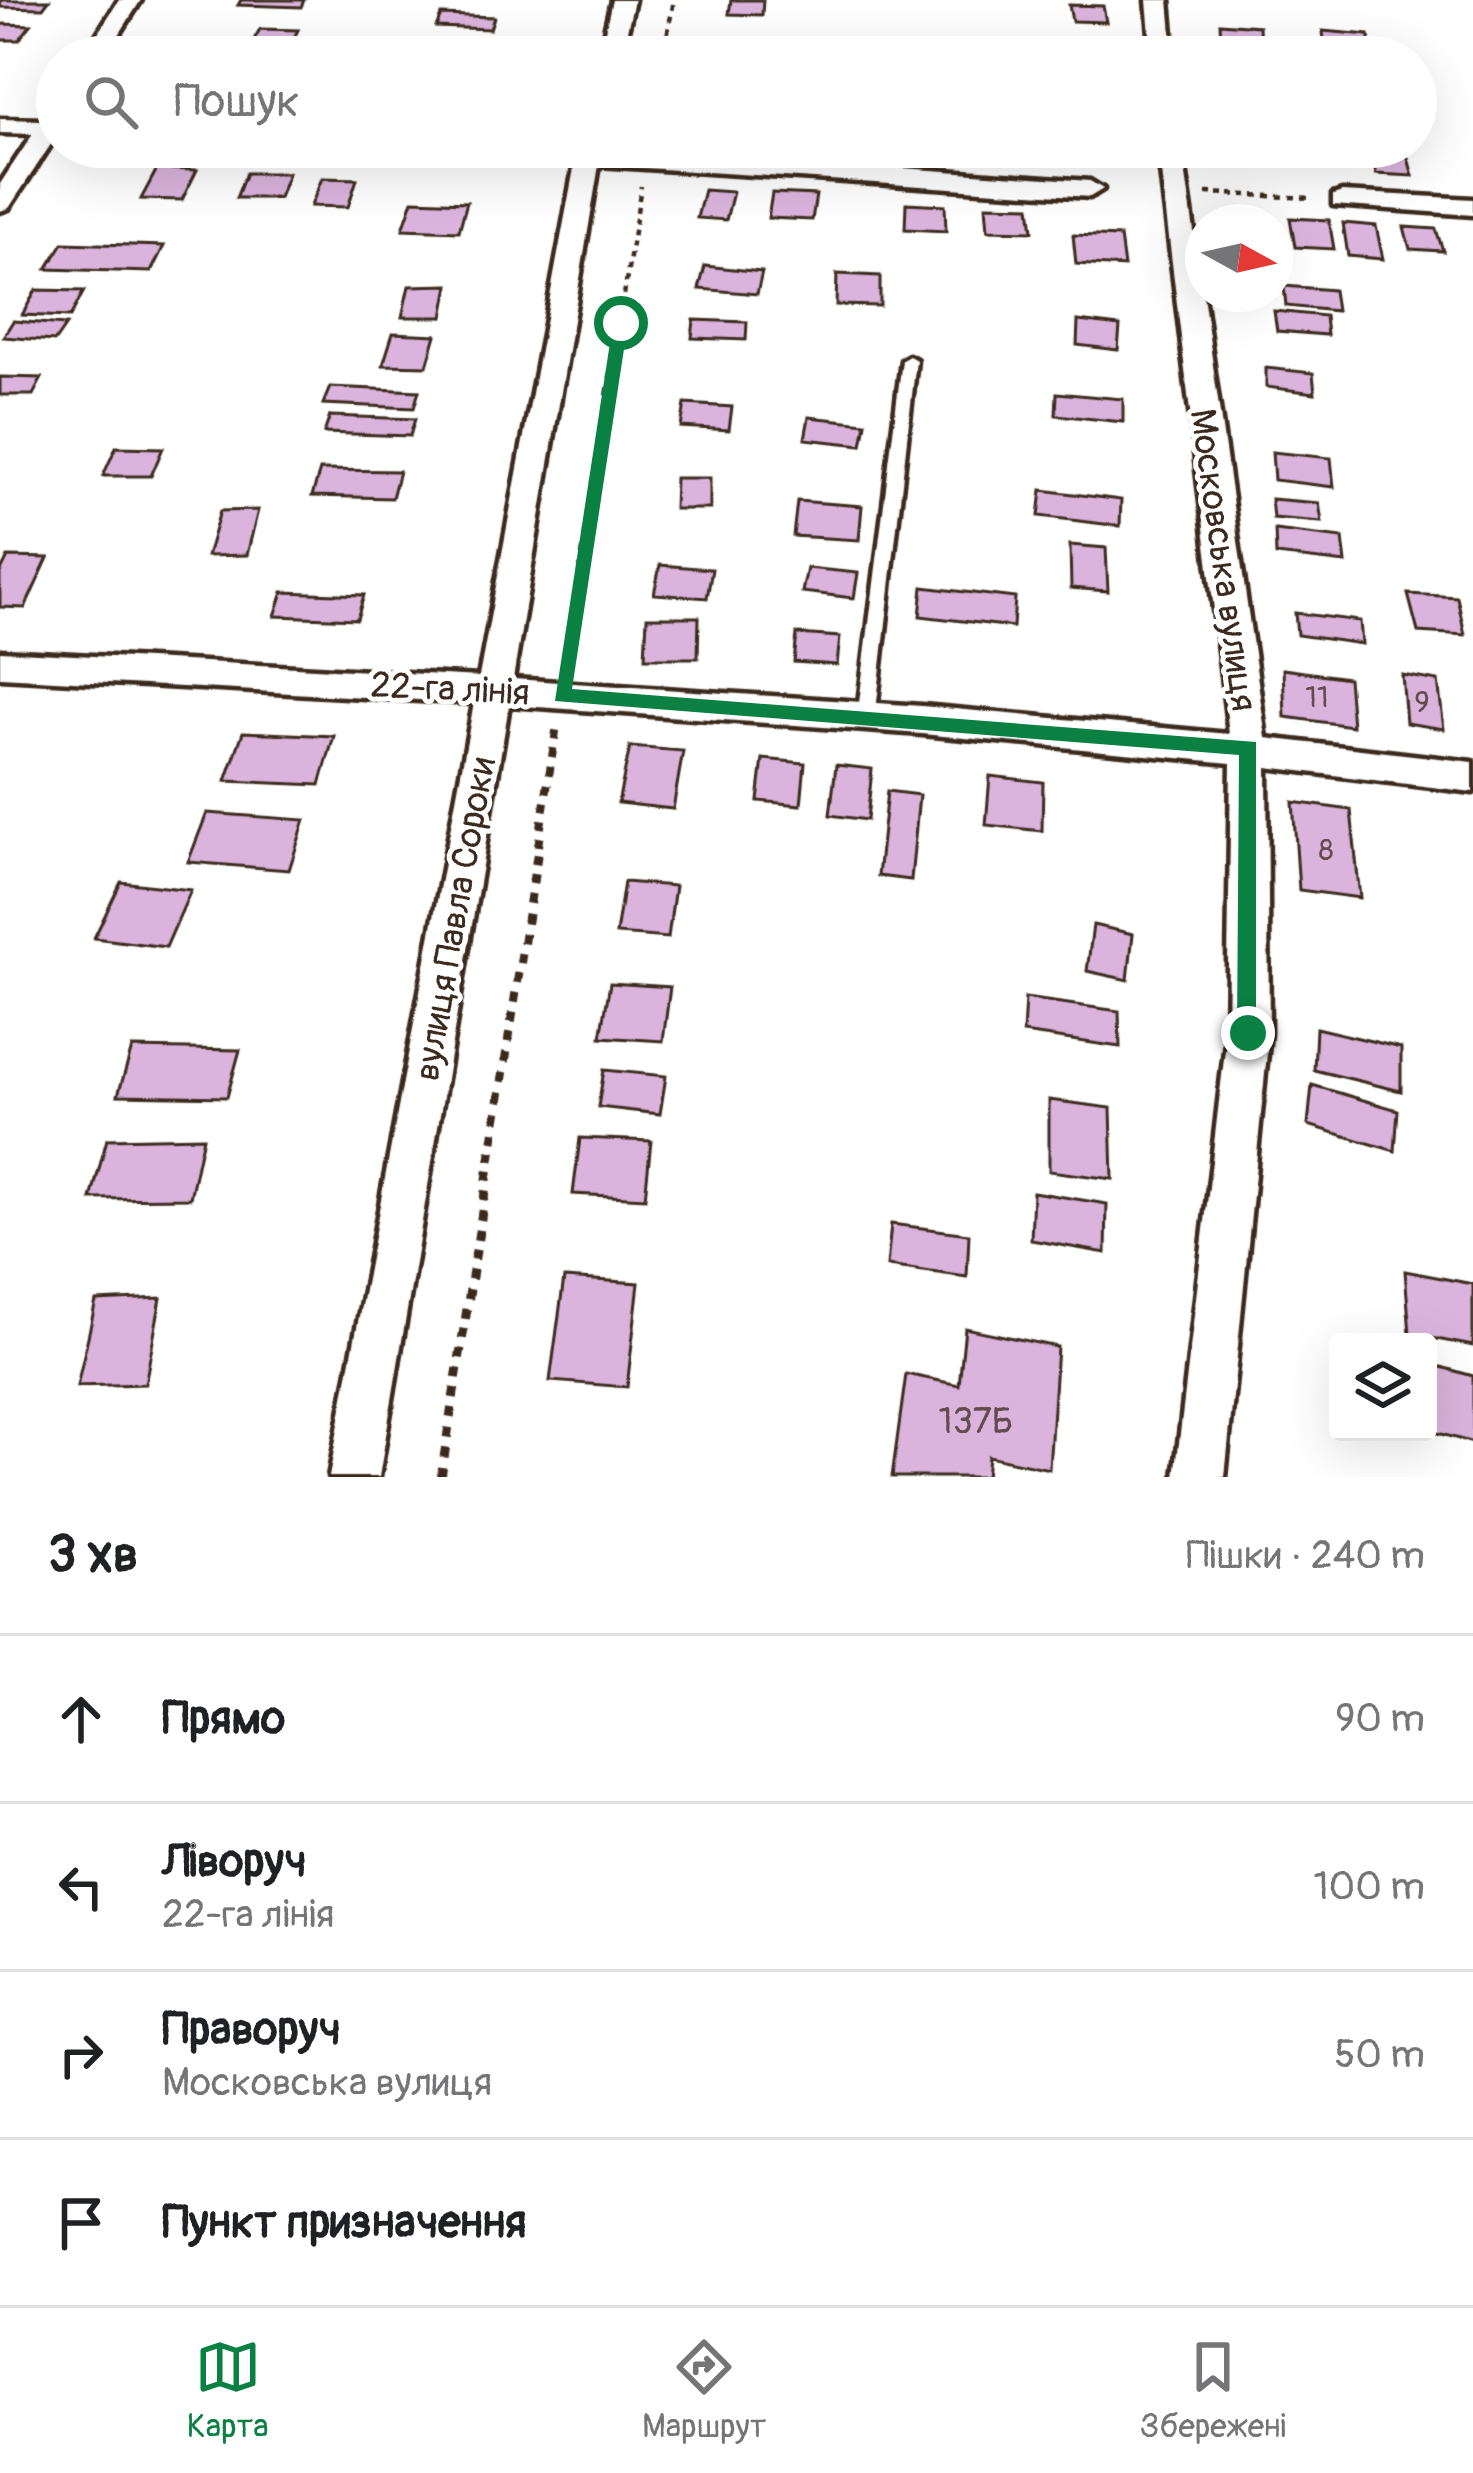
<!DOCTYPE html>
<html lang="uk">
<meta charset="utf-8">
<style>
:root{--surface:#fff;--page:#f6f6f6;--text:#202124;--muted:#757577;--line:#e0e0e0;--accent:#0b8043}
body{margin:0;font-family:Pangolin,sans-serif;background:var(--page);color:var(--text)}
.controls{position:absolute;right:36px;bottom:36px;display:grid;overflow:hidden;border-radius:12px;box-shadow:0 12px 48px #0002}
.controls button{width:108px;height:108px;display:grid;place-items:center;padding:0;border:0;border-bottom:3px solid var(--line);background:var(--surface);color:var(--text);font:60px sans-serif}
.compass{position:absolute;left:1185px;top:204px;width:108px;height:108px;border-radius:50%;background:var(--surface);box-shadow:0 12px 48px #0002;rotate:98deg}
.stop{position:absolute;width:36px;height:36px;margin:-27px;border:9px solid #0b8043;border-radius:50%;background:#fff}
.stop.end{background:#0b8043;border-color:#fff;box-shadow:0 3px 12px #0008}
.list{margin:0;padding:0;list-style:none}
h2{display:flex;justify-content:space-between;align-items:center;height:156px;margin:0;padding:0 48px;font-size:51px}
h2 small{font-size:39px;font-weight:400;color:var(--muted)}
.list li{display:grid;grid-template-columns:78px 1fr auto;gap:36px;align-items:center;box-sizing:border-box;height:168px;padding:0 48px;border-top:3px solid var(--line)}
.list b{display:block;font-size:45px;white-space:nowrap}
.list p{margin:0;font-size:39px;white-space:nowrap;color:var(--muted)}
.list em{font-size:39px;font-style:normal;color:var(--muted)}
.icon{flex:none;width:66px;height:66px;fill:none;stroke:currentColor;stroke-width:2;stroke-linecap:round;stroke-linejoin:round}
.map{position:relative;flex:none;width:1473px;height:1477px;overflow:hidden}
.search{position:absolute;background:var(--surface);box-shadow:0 12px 48px #0002;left:36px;right:36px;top:36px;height:132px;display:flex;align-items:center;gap:30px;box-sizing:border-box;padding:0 42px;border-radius:66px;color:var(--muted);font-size:45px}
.sheet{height:828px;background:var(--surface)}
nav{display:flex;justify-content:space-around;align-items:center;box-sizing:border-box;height:168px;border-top:3px solid var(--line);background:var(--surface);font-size:33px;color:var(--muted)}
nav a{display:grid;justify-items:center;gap:6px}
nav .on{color:var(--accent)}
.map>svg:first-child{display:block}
.building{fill:#dab4dd;stroke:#3b2a1e;stroke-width:3}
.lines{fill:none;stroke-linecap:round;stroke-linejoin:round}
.service-casing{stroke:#3b2a1e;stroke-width:9}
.minor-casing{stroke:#3b2a1e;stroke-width:9}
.path-far2{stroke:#3b2a1e;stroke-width:4.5;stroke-dasharray:6 6;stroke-linecap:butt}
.path-far1{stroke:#3b2a1e;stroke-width:8;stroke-dasharray:9 9;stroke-linecap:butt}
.path{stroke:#3b2a1e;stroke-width:9;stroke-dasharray:10 10;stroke-linecap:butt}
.service{fill:#fff;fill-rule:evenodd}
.minor{fill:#fff;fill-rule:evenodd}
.route{fill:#0b8043}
.labels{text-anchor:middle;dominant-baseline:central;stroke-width:10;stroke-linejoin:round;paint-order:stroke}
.number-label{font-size:30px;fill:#634c4e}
.street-label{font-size:36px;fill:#3b2a1e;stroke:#fff}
.near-number-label{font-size:36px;fill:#634c4e}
</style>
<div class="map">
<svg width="1473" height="1477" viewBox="0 0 1473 1477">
<rect width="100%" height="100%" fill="#fff"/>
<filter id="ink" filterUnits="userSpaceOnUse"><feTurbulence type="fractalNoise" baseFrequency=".00833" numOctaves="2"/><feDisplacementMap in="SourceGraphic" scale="24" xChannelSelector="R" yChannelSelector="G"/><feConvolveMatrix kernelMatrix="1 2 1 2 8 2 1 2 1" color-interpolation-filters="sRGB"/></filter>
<g filter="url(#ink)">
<g class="building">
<polygon points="49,0 43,8 0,7 1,0"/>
<polygon points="241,0 304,0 301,7 238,5"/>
<polygon points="731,0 763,0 762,15 729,14"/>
<polygon points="1069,5 1103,6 1106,22 1072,21"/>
<polygon points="441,15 494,17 490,29 436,27"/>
<polygon points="1220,23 1259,26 1260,44 1221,41"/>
<polygon points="0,24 31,25 19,40 0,40"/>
<polygon points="260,29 298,30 287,51 248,50"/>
<polygon points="1323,31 1369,35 1372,55 1325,51"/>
<polygon points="454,45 527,47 524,57 450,57"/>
<polygon points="930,147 959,147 959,159 930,157"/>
<polygon points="1072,147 1122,147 1125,162 1074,161"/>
<polygon points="1370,147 1405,147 1413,176 1376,174"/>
<polygon points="157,169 197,170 182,200 141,199"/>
<polygon points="246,173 288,173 279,198 236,198"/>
<polygon points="322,178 357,179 348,207 311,206"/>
<polygon points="704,190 733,192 726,220 697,218"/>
<polygon points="772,193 816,195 812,220 768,218"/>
<polygon points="413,200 467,202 459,231 403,229"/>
<polygon points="906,203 945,205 946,231 905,229"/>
<polygon points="986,205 1030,206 1033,231 988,230"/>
<polygon points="1290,218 1329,220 1334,249 1295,247"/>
<polygon points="1343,223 1376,226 1383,259 1348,256"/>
<polygon points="1404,227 1436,229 1443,251 1410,249"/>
<polygon points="1073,235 1120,237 1124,267 1076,264"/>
<polygon points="63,243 164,246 151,272 47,269"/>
<polygon points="705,266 762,272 757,294 699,289"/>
<polygon points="837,274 880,276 880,306 836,305"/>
<polygon points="449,285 443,317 402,317 409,286"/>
<polygon points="1284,286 1333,290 1336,311 1286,306"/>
<polygon points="36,290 84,291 70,317 22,315"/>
<polygon points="1274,311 1325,316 1327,335 1277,331"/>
<polygon points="694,320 747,322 746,340 692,338"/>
<polygon points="13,321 66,325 55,341 3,337"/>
<polygon points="1078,321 1120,326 1118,350 1077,345"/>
<polygon points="393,333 436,335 427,366 383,365"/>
<polygon points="1266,368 1313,373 1315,393 1266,387"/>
<polygon points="0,377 42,378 33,395 0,395"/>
<polygon points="330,387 419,391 414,408 323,404"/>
<polygon points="1057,393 1123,399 1123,422 1056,415"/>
<polygon points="685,404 732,407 729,430 681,427"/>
<polygon points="330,416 415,419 410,436 324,433"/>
<polygon points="809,417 866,423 862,445 805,439"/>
<polygon points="116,447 163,448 151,476 103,476"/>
<polygon points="1272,452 1331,458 1334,487 1274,480"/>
<polygon points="320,470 399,471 392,498 312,496"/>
<polygon points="675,478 710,478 710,509 674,509"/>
<polygon points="1042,490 1121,500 1120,526 1039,516"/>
<polygon points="1271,499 1319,503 1322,522 1273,518"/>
<polygon points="797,501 862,506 859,540 793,536"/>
<polygon points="258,510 247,555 207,556 220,511"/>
<polygon points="1275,530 1343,538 1346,563 1276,555"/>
<polygon points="1070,545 1106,548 1108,591 1071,588"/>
<polygon points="8,557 48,558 25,608 0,607 0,573"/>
<polygon points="660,565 712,569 707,598 654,594"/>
<polygon points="807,568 858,573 854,598 802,592"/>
<polygon points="923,587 1015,598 1013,627 920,616"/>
<polygon points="283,592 364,595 357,619 275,616"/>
<polygon points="1408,594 1457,597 1465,635 1418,632"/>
<polygon points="1295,613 1360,621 1362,644 1297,635"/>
<polygon points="647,617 699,617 698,658 645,658"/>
<polygon points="797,634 840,637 837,665 794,662"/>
<polygon points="1283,669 1348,678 1352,726 1285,717"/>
<polygon points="1402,675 1438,681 1444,729 1406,723"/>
<polygon points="243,732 334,736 320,785 226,781"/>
<polygon points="630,747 683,751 673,809 618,803"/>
<polygon points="763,759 805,763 801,805 758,801"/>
<polygon points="836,765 872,769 867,820 830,815"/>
<polygon points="990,776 1043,782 1042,831 986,825"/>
<polygon points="887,791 919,795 911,880 878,876"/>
<polygon points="1293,802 1351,810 1360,898 1299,890"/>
<polygon points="207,813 305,820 289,870 188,862"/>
<polygon points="121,882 191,890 166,947 94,938"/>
<polygon points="624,882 675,886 668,938 616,934"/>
<polygon points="1093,925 1133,934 1128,980 1087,971"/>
<polygon points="610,983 670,987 663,1041 601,1037"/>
<polygon points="1025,998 1119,1011 1120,1047 1023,1033"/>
<polygon points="1316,1028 1401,1048 1401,1091 1314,1070"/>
<polygon points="132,1048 240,1050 227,1097 118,1095"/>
<polygon points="604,1070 666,1076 660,1114 598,1107"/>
<polygon points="1312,1085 1398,1110 1395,1151 1308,1125"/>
<polygon points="1049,1100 1111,1108 1113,1179 1049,1171"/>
<polygon points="203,1137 190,1198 91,1199 107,1139"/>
<polygon points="580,1138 651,1141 645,1198 573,1194"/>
<polygon points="1033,1192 1107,1204 1106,1253 1031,1240"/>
<polygon points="891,1224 969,1234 967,1277 887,1266"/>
<polygon points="1405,1271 1473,1284 1473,1346 1410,1334"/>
<polygon points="564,1278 639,1283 627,1387 550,1381"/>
<polygon points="161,1298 145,1384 77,1386 96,1301"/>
<polygon points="965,1328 1057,1347 1049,1469 988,1456 986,1477 892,1477 906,1374 959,1385"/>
<polygon points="1434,1365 1473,1376 1473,1443 1434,1432"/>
</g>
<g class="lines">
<g class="service-casing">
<polygon id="service" points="909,356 916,360 875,719 866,726 857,719 902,360"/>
</g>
<g class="minor-casing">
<g id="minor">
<polygon points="119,0 141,0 105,57 83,57"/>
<polygon points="612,0 634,0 621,57 599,57"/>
<polygon points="1147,0 1169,0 1174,57 1152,57"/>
<polygon points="57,110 57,135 9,208 0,211 0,184 33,134 0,133 0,119 43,120"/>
<polygon points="425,147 602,147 1090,181 1103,189 1090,197 599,165 513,679 922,706 1229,734 1158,147 1182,147 1266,738 1473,762 1473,792 1267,767 1269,1033 1225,1477 1175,1477 1227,1033 1231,763 922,734 509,705 379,1477 329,1477 474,703 0,677 0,651 479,677 575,163 437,154"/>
<polygon points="1342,192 1473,199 1473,215 1333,205 1333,195"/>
</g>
</g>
<g class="path-far2">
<polyline points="663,57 674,0"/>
<polyline points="1206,193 1311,198"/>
<polyline points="613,366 641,186"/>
</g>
<g class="path-far1">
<polyline points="567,663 614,363"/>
<polyline points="538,846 557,725"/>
</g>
<polyline class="path" points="441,1477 539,843"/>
<use href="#service" class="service"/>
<use href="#minor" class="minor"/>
</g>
</g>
<polygon class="route" points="621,319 628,323 572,689 1256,742 1256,1040 1240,1040 1237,1033 1239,755 555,701 613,323"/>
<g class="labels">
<g class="number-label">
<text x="1317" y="697">11</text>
<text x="1422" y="702">9</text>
<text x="1326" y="850">8</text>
</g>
<g class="street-label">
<text transform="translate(1223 560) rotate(82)">Московська вулиця</text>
<text transform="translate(450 689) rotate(3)">22-га лінія</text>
<text transform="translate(455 919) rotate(-80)">вулиця Павла Сороки</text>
</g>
<g class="near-number-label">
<text x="976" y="1421">137Б</text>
</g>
</g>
</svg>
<div class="controls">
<button><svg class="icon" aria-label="layers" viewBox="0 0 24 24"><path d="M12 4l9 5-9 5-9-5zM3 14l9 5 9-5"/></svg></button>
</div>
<svg class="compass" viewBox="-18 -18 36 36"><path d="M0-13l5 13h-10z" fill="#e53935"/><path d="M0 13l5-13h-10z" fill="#757577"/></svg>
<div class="stop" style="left:621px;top:323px"></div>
<div class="stop end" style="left:1248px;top:1033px"></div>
<div class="search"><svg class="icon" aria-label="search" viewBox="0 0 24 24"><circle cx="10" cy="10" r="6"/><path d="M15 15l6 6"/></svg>Пошук</div>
</div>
<section class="sheet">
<h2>3 хв<small>Пішки · 240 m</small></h2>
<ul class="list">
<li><svg class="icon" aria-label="ahead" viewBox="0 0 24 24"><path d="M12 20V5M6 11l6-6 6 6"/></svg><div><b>Прямо</b></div><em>90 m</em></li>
<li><svg class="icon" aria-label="left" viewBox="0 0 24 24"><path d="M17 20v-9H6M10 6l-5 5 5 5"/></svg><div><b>Ліворуч</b><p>22-га лінія</p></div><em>100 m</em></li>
<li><svg class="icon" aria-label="right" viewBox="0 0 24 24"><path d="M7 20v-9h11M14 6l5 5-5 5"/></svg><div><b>Праворуч</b><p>Московська вулиця</p></div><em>50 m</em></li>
<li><svg class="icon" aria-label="arrive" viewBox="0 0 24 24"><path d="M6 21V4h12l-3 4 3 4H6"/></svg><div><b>Пункт призначення</b></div></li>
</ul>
</section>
<nav>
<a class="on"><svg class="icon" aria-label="map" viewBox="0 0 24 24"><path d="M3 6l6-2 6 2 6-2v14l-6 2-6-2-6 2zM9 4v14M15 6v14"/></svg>Карта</a>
<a><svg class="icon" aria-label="directions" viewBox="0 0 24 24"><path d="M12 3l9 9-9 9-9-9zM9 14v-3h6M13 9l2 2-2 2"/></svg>Маршрут</a>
<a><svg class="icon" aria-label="saved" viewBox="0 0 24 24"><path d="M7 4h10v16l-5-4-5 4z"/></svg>Збережені</a>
</nav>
